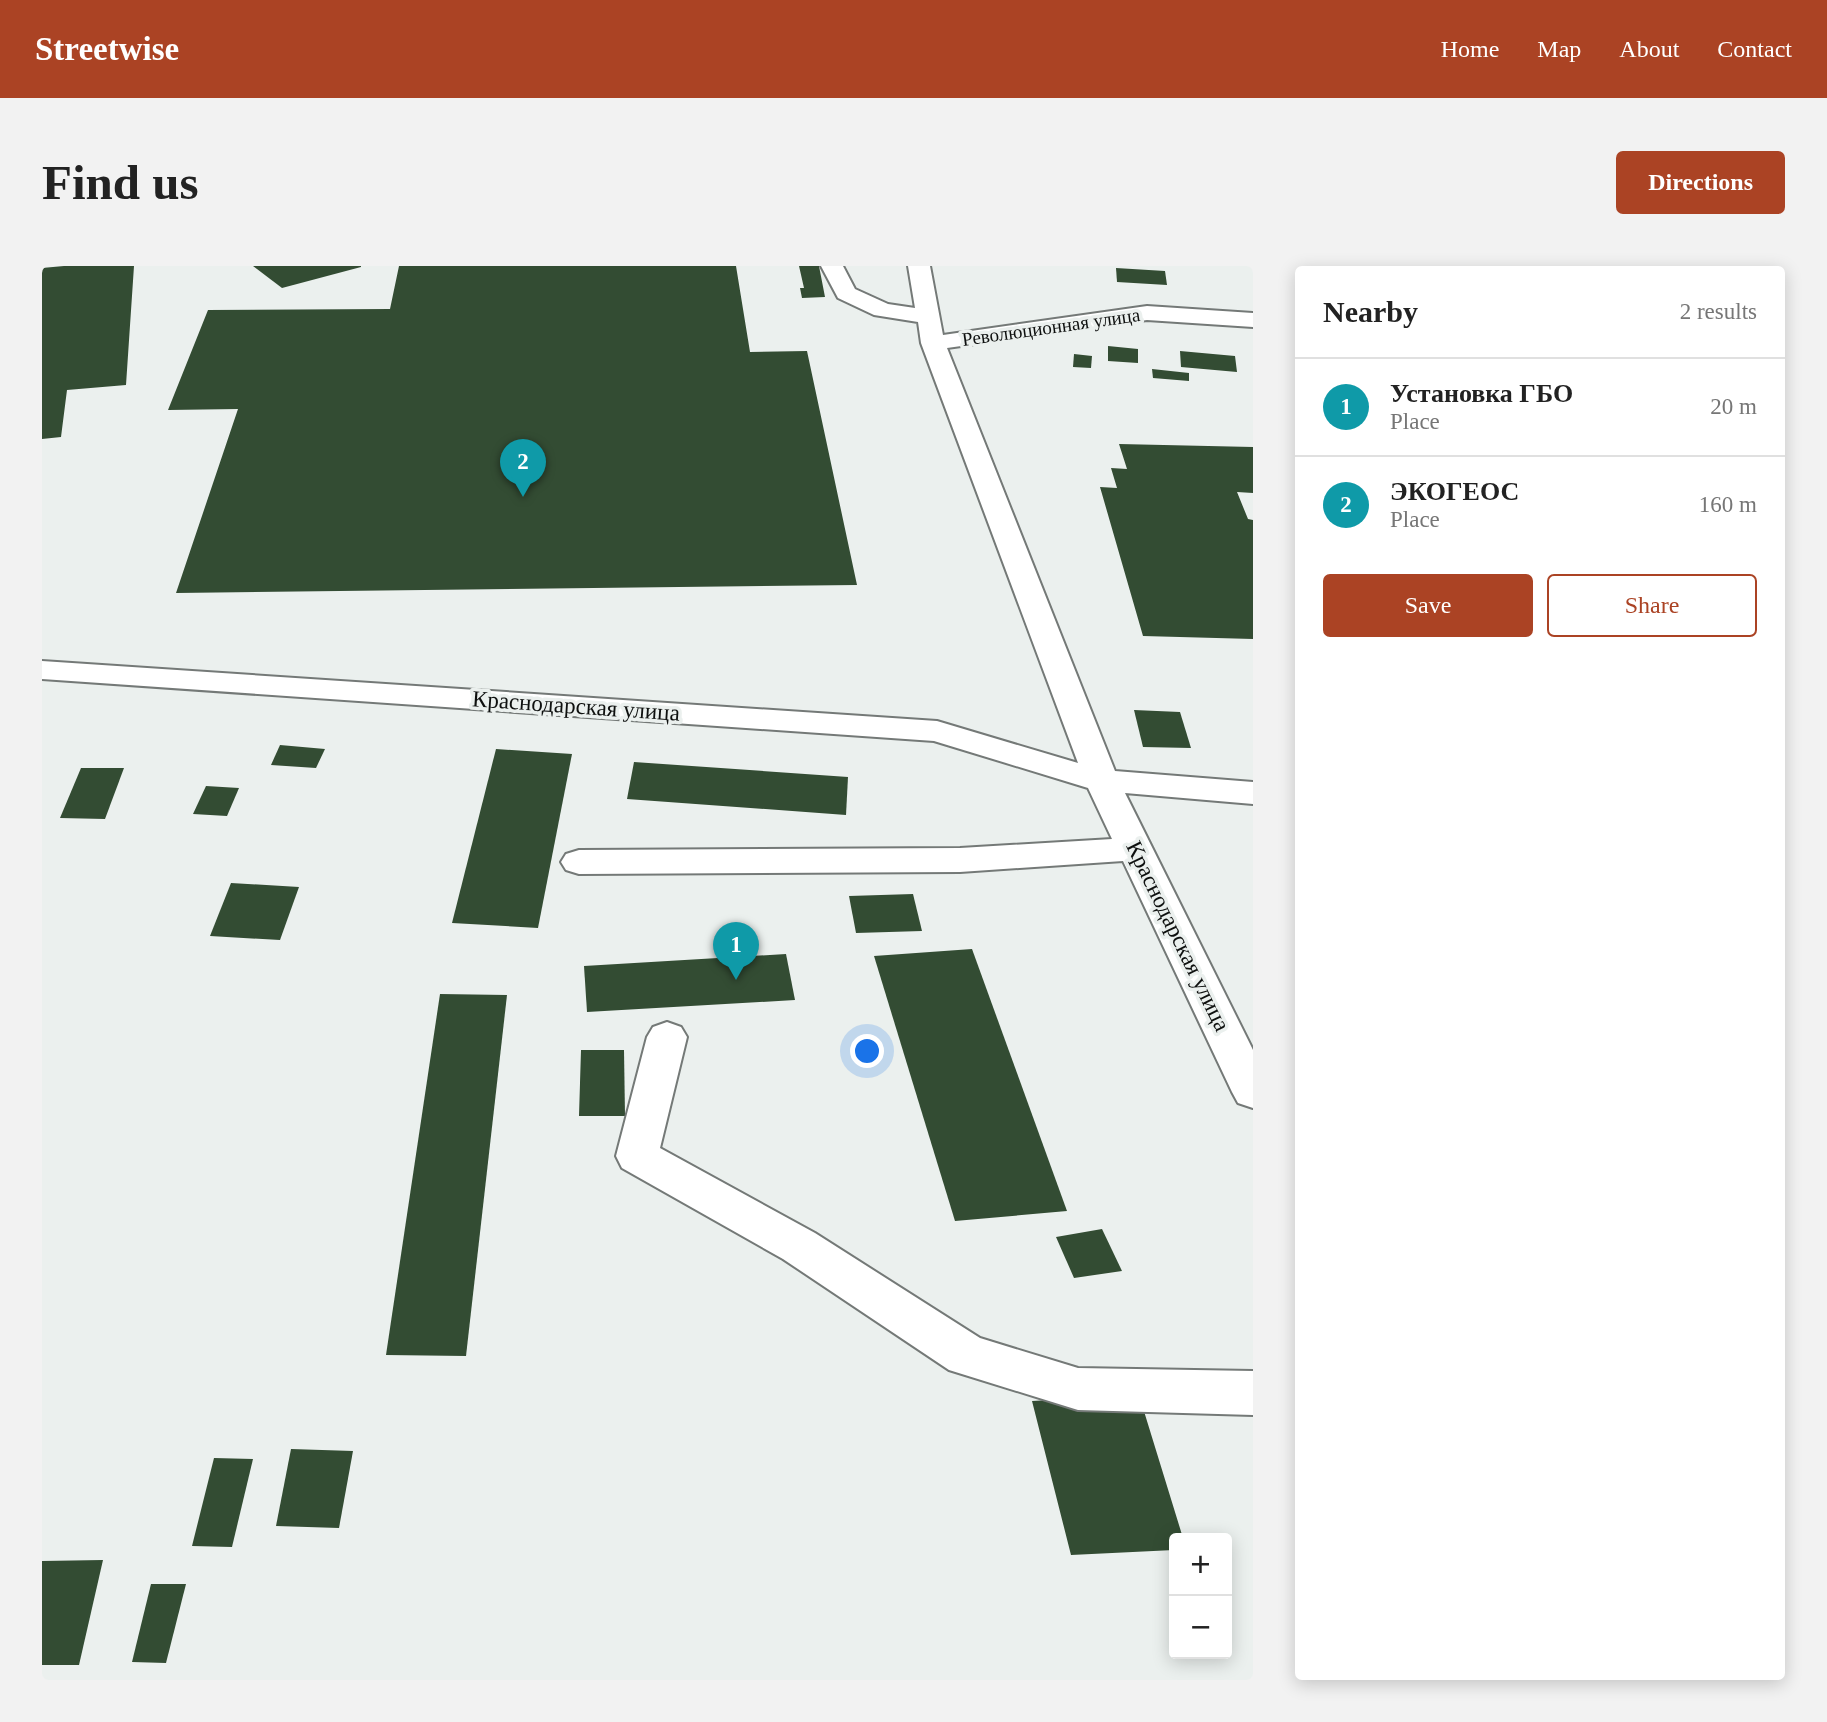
<!DOCTYPE html>
<meta charset="utf-8">
<style>
:root{--surface:#fff;--page:#f2f2f2;--text:#222;--muted:#767676;--line:#e0e0e0;--accent:#ab4324}
body{margin:0;font-family:"Times New Roman",serif;background:var(--page);color:var(--text)}
.controls{position:absolute;right:21px;bottom:21px;display:grid;overflow:hidden;border-radius:7px;box-shadow:0 4px 18px #0003}
.controls button{width:63px;height:63px;display:grid;place-items:center;padding:0;border:0;border-bottom:2px solid var(--line);background:var(--surface);color:var(--text);font:35px sans-serif}
.you{position:absolute;left:826px;top:786px;width:24px;height:24px;margin:-18px;border:5px solid #fff;border-radius:50%;background:#1a73e8;box-shadow:0 0 0 10px #1a73e833}
.badge{display:grid;place-items:center;width:46px;height:46px;border-radius:50%;background:var(--accent);color:#fff;font-size:23px;font-weight:700}
.pin{position:absolute;translate:-50% -58px;filter:drop-shadow(0 2px 4px #0008)}
.pin::after{content:'';position:absolute;top:37px;width:24px;height:21px;background:inherit;clip-path:polygon(0 0,100% 0,50% 100%)}
.list{margin:0;padding:0;list-style:none}
h2{display:flex;justify-content:space-between;align-items:center;height:91px;margin:0;padding:0 28px;font-size:30px}
h2 small{font-size:23px;font-weight:400;color:var(--muted)}
.list li{display:grid;grid-template-columns:46px 1fr auto;gap:21px;align-items:center;box-sizing:border-box;height:98px;padding:0 28px;border-top:2px solid var(--line)}
.list b{display:block;font-size:26px;white-space:nowrap}
.list p{margin:0;font-size:23px;white-space:nowrap;color:var(--muted)}
.list em{font-size:23px;font-style:normal;color:var(--muted)}
.actions{display:flex;gap:14px;padding:21px 28px}
.actions a{flex:1;padding:16px 0;border:2px solid var(--accent);border-radius:7px;text-align:center;font-size:24px;color:var(--accent)}
.actions .main{background:var(--accent);color:#fff}
.map{position:relative;flex:none;width:1211px;height:1414px;overflow:hidden;border-radius:7px}
header{display:flex;align-items:center;gap:42px;box-sizing:border-box;height:98px;padding:0 35px;background:var(--accent);color:#fff}
header strong{font-size:33px}
nav{display:flex;gap:38px;margin-inline-start:auto;font-size:24px}
.intro{display:flex;align-items:center;justify-content:space-between;box-sizing:border-box;height:168px;padding:0 42px}
h1{margin:0;font-size:49px}
.button{padding:18px 32px;border-radius:7px;background:var(--accent);color:#fff;font-size:24px;font-weight:700}
main{display:flex;gap:42px;padding:0 42px}
aside{flex:1;background:var(--surface);border-radius:7px;box-shadow:0 4px 18px #0003}
.map>svg:first-child{display:block}
.building{fill:#334c33}
.lines{fill:none;stroke-linecap:round;stroke-linejoin:round}
.minor-casing{stroke:#747977;stroke-width:4}
.minor{fill:#fff;fill-rule:evenodd}
.labels{text-anchor:middle;dominant-baseline:central;stroke-width:7;stroke-linejoin:round;paint-order:stroke}
.far-street-label{font-size:19px;fill:#0e100f;stroke:#ebf0ee}
.street-label{font-size:23px;fill:#0e100f;stroke:#ebf0ee}
</style>
<header>
<strong>Streetwise</strong>
<nav><a>Home</a><a>Map</a><a>About</a><a>Contact</a></nav>
</header>
<div class="intro"><h1>Find us</h1><a class="button">Directions</a></div>
<main>
<div class="map">
<svg width="1211" height="1414" viewBox="0 0 1211 1414">
<rect width="100%" height="100%" fill="#ebf0ee"/>
<g class="building">
<polygon points="22,0 92,0 84,119 25,124 19,171 0,173 0,2"/>
<polygon points="211,0 319,0 319,1 240,22"/>
<polygon points="357,0 694,0 708,86 765,85 815,319 134,327 196,143 126,144 166,44 348,43"/>
<polygon points="757,0 777,0 783,31 760,32 758,22 762,22"/>
<polygon points="1074,2 1123,5 1125,19 1075,16"/>
<polygon points="1066,80 1096,83 1096,97 1066,95"/>
<polygon points="1138,85 1193,90 1195,106 1139,101"/>
<polygon points="1032,88 1050,90 1049,102 1031,101"/>
<polygon points="1110,103 1147,107 1147,115 1111,112"/>
<polygon points="1077,178 1211,181 1211,227 1195,226 1206,253 1211,254 1211,373 1101,370 1058,221 1075,222 1069,202 1085,203"/>
<polygon points="1092,444 1138,446 1149,482 1101,481"/>
<polygon points="238,479 283,483 274,502 229,499"/>
<polygon points="454,483 530,488 496,662 410,657"/>
<polygon points="592,496 806,511 804,549 585,533"/>
<polygon points="39,502 82,502 63,553 18,552"/>
<polygon points="164,520 197,522 185,550 151,548"/>
<polygon points="189,617 257,621 238,674 168,670"/>
<polygon points="871,628 880,665 814,667 807,630"/>
<polygon points="930,683 1025,945 913,955 832,690"/>
<polygon points="744,688 753,734 545,746 542,700"/>
<polygon points="398,728 465,729 424,1090 344,1089"/>
<polygon points="539,784 582,784 583,850 537,850"/>
<polygon points="1060,963 1080,1005 1032,1012 1014,971"/>
<polygon points="1097,1129 1141,1272 1132,1272 1132,1284 1029,1289 990,1135"/>
<polygon points="249,1183 311,1185 297,1262 234,1260"/>
<polygon points="172,1192 211,1193 190,1281 150,1280"/>
<polygon points="61,1294 37,1399 0,1399 0,1295"/>
<polygon points="109,1318 144,1318 124,1397 90,1396"/>
</g>
<g class="lines">
<g class="minor-casing">
<g id="minor">
<polygon points="779,0 801,0 813,23 846,38 873,42 866,0 888,0 901,69 1105,40 1211,47 1211,61 1105,54 905,82 1073,505 1211,516 1211,538 1083,527 1211,784 1211,842 1196,837 1190,826 1081,595 918,606 537,608 524,604 519,596 524,588 537,584 918,582 1070,573 1046,522 892,475 0,413 0,395 895,455 1036,497 879,77 876,56 832,49 796,32"/>
<polygon points="625,756 639,761 645,771 618,882 773,967 938,1072 1036,1102 1211,1105 1211,1149 1036,1144 907,1104 741,993 580,902 574,890 605,771 611,761"/>
</g>
</g>
<use href="#minor" class="minor"/>
</g>
<g class="labels">
<g class="far-street-label">
<text transform="translate(1009 61) rotate(-8)">Революционная улица</text>
</g>
<g class="street-label">
<text transform="translate(534 440) rotate(4)">Краснодарская улица</text>
<text transform="translate(1136 670) rotate(64)">Краснодарская улица</text>
</g>
</g>
</svg>
<div class="controls">
<button>+</button>
<button>−</button>
</div>
<div class="you"></div>
<div class="pin badge" style="left:694px;top:714px;background:#0f9aa8">1</div>
<div class="pin badge" style="left:481px;top:231px;background:#0f9aa8">2</div>
</div>
<aside>
<h2>Nearby<small>2 results</small></h2>
<ul class="list">
<li><span class="badge" style="background:#0f9aa8">1</span><div><b>Установка ГБО</b><p>Place</p></div><em>20 m</em></li>
<li><span class="badge" style="background:#0f9aa8">2</span><div><b>ЭКОГЕОС</b><p>Place</p></div><em>160 m</em></li>
</ul>
<div class="actions"><a class="main">Save</a><a>Share</a></div>
</aside>
</main>
